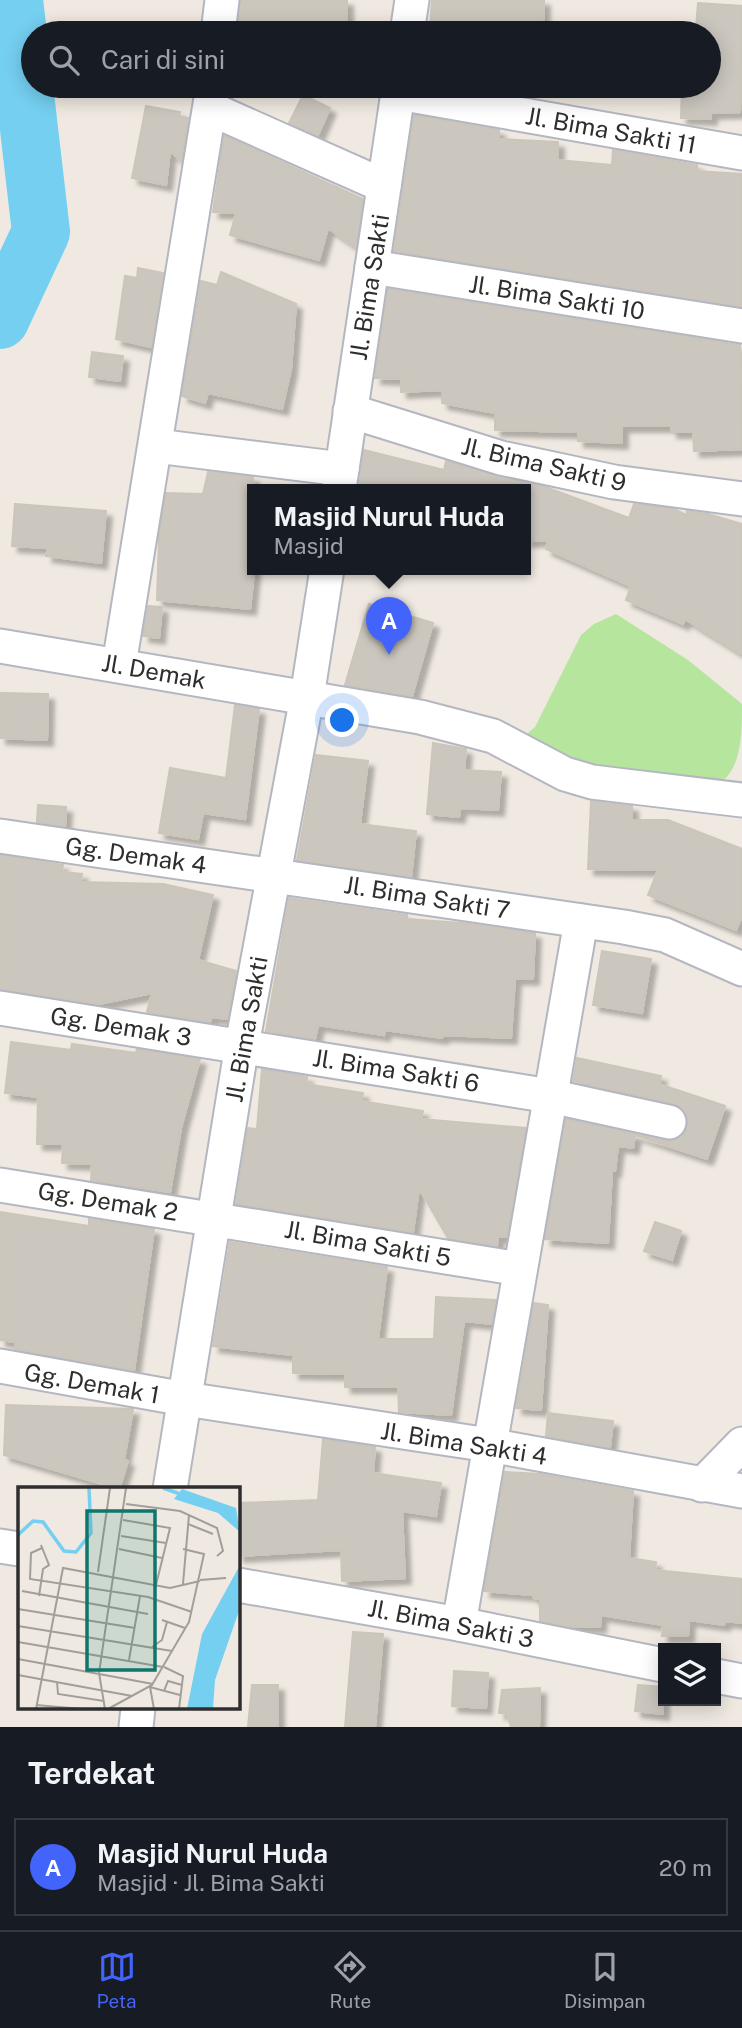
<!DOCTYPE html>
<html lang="id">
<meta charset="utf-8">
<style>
:root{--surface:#171b24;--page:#242831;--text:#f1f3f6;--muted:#9ea1a6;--line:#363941;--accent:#4264fb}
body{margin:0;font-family:"Public Sans",sans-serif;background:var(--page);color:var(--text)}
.controls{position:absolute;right:21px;bottom:21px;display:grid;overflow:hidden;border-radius:0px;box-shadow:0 4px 18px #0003}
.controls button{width:63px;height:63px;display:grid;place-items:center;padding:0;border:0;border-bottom:2px solid var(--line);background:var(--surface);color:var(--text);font:35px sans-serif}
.you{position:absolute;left:343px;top:721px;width:24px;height:24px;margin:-18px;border:5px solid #fff;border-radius:50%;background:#1a73e8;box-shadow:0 0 0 10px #1a73e833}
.badge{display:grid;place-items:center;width:46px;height:46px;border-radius:50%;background:var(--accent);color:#fff;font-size:23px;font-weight:700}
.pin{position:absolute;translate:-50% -58px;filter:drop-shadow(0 2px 4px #0008)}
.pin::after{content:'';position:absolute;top:37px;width:24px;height:21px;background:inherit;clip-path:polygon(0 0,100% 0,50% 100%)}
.popup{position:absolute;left:247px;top:484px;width:284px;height:91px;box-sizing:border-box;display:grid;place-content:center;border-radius:0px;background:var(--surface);filter:drop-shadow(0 2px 5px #0005);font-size:23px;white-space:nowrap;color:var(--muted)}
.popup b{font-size:26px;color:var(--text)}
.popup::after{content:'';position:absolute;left:50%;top:100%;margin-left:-14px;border:14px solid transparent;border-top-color:var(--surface)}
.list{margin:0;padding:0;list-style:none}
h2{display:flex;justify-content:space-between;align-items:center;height:91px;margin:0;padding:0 28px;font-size:30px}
h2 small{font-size:23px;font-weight:400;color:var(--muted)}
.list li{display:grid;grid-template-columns:46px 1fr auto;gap:21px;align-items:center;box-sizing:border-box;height:98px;margin:0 14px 14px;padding:0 14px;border:2px solid var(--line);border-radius:0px}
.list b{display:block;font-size:26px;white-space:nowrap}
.list p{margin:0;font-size:23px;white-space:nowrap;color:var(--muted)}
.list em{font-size:23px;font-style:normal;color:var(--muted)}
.icon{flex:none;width:38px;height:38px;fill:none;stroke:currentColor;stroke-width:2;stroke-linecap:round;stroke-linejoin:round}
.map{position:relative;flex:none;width:742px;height:1727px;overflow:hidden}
.search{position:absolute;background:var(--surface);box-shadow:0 4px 18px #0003;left:21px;right:21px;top:21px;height:77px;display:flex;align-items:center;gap:18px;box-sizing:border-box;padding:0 24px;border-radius:38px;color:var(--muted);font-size:26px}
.sheet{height:203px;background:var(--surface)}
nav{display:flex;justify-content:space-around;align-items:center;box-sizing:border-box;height:98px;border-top:2px solid var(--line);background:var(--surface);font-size:19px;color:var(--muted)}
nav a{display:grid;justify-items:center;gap:4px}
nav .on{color:var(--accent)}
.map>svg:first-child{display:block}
.green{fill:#b6e59e}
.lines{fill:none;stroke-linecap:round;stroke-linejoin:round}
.river{stroke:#75cff0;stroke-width:58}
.building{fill:#cbc7bf;stroke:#cbc5ba;stroke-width:2;filter:url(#shadow)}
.street-casing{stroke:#b4b7c1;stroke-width:37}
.street{stroke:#fff;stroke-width:33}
.labels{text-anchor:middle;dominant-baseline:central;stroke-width:5;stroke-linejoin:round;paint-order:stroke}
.street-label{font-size:24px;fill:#2e2e2e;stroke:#fff}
.inset-river{fill:none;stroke:#75cff0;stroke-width:3.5}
.inset-road{fill:none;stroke:#a29e99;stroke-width:2}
.view{fill:#0f766e;fill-opacity:0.15;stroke:#0f766e;stroke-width:3.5}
.inset-edge{fill:none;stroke:#2e2e2e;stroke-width:3.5}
</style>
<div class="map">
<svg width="742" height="1727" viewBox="0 0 742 1727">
<defs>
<filter id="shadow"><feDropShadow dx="6" dy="6" stdDeviation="2" flood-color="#0004"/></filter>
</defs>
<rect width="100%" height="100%" fill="#efe9e1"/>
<path class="green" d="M616 614 688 660 742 704C742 737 742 772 714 787L586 770 522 738 535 727 581 635 594 624Z"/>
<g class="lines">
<polyline class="river" points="0,320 41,232 14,0"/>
</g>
<g class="building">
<polygon points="241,0 347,0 347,33 237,33"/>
<polygon points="432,0 544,0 543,33 430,29"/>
<polygon points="698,3 742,6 740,112 711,113 711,119 681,118 682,86 709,86 709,29 696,28"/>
<polygon points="303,95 330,108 318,135 289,123"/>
<polygon points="146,106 180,112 179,116 188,118 181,161 170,151 166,185 132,178"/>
<polygon points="414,115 499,130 499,139 558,142 558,160 612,165 613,150 697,165 697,171 742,174 742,307 394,251"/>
<polygon points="224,136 363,199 356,247 328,228 319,260 230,235 236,213 213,212"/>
<polygon points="138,268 163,273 151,347 116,339 125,276 137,278"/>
<polygon points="221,272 296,304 291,369 282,409 208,393 205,403 182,396 201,281 217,285"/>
<polygon points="388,289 740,345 742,449 694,451 693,432 671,432 671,426 622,426 622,443 578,441 578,432 495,430 495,413 442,403 442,390 401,392 401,379 375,378"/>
<polygon points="92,352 123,356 120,381 89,377"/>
<polygon points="364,450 444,470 446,461 548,488 629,518 634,504 674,509 686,515 687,511 708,514 742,524 742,654 685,619 683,624 626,600 631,586 546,549 548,540 526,541 526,489 359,489"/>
<polygon points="208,472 253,477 254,573 250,609 157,600 159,537 166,493 203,494"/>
<polygon points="15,504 106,511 101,563 46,556 48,548 12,546"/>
<polygon points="369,604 433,623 412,696 345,685"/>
<polygon points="148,606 162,607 159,638 143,636"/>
<polygon points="0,693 48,694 47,740 0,738"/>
<polygon points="235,705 259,709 245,819 203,813 198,839 159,833 170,768 226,778"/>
<polygon points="433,743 466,749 464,770 501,772 498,810 460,808 459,817 427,814"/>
<polygon points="316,755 368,761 360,824 416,831 411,877 297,860"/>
<polygon points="591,801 632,806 632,820 668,820 742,849 742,916 736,930 648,895 658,870 588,869"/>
<polygon points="38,805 66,807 65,826 37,822"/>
<polygon points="0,855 63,865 62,872 82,874 81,882 163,884 213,895 198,960 236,971 227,1019 211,1017 210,1022 147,1012 152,993 99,1004 0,989"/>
<polygon points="289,898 407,915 407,919 462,923 535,933 533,979 515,978 511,1038 443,1035 442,1038 385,1030 384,1035 318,1025 315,1039 266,1031"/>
<polygon points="602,951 651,959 642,1013 593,1005"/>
<polygon points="11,1042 71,1050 72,1044 136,1053 137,1049 200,1059 181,1128 170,1192 91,1180 92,1164 62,1163 63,1144 37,1144 38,1097 5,1093"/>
<polygon points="577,1058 661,1076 659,1084 725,1106 707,1159 635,1135 633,1148 618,1146 615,1171 612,1171 608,1243 545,1239 566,1119 666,1141 675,1140 684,1134 687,1117 682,1108 673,1103 573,1081"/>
<polygon points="262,1069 307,1077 306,1084 363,1093 361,1101 423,1111 421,1119 526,1128 507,1237 498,1236 497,1246 448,1238 419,1188 413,1232 236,1204 248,1128 257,1129"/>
<polygon points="0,1212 89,1226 89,1219 154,1229 134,1370 15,1349 16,1342 0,1340"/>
<polygon points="655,1222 681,1231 672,1260 644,1251"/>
<polygon points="230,1242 387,1267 378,1339 434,1339 436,1297 496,1300 492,1324 464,1321 451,1415 399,1412 398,1387 345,1387 345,1374 293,1373 293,1355 213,1346"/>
<polygon points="534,1303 548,1305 541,1410 516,1408"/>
<polygon points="6,1405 133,1409 124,1460 128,1461 119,1489 4,1455"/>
<polygon points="548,1413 613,1421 610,1447 546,1436"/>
<polygon points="323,1439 375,1447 373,1473 441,1483 436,1516 402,1511 405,1578 342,1581 341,1550 238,1556 238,1503 318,1500"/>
<polygon points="505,1472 540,1474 633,1491 629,1558 656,1562 655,1570 742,1579 742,1623 725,1621 724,1625 689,1620 688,1636 662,1636 663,1625 601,1615 600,1627 567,1626 540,1621 540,1599 533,1598 533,1595 484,1591"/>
<polygon points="353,1632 383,1634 375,1727 345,1727"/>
<polygon points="454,1671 488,1673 486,1708 452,1706"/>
<polygon points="252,1685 278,1685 278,1727 248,1727"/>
<polygon points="638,1685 663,1687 663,1714 635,1711"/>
<polygon points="540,1688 539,1727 511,1727 507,1714 499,1713 502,1690"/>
</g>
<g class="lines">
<g class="street-casing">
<g id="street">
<polyline points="218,33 222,0"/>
<polyline points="407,33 412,0"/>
<polyline points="398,93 742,153"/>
<polyline points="211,109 384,186"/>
<polyline points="372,267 742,326"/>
<polyline points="350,411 501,458 614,482 742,499"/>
<polyline points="156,446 342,469"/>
<polyline points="339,489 399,86"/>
<polyline points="0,646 420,717 493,736 565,774 592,782 742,800"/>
<polyline points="119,665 213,86"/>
<polyline points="0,836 624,927 665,935 742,969"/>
<polyline points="0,1008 550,1096 669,1122"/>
<polyline points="0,1185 520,1269"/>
<polyline points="0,1366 185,1399 489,1445 742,1491"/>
<polyline points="702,1485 742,1444"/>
<polyline points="170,1489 242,1045 307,697 327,569"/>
<polyline points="0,1546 19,1549"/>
<polyline points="238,1585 459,1624 663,1665"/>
<polyline points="459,1624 581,921"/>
<polyline points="716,1676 742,1681"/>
<polyline points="136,1727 138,1708"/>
</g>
</g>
<use href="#street" class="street"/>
</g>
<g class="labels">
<g class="street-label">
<text transform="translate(611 130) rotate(10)">Jl. Bima Sakti 11</text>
<text transform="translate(369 287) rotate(-81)">Jl. Bima Sakti</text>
<text transform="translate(557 297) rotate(9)">Jl. Bima Sakti 10</text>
<text transform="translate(544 464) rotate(13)">Jl. Bima Sakti 9</text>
<text transform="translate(154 671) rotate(10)">Jl. Demak</text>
<text transform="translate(136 855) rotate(8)">Gg. Demak 4</text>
<text transform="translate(427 897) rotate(9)">Jl. Bima Sakti 7</text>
<text transform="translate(121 1026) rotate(9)">Gg. Demak 3</text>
<text transform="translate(246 1029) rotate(-80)">Jl. Bima Sakti</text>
<text transform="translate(396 1070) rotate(9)">Jl. Bima Sakti 6</text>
<text transform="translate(108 1201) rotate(9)">Gg. Demak 2</text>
<text transform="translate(368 1243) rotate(10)">Jl. Bima Sakti 5</text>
<text transform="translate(92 1383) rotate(10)">Gg. Demak 1</text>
<text transform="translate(464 1443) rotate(9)">Jl. Bima Sakti 4</text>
<text transform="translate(451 1623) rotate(11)">Jl. Bima Sakti 3</text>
</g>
</g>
<g transform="translate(18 1487)">
<rect width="222" height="222" fill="#efe9e1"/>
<path d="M164 2 218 21 222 45 200 26 156 12ZM222 78V121L197 193 195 222H169L184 147Z" fill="#75cff0"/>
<path class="inset-river" d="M145 1 165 8M0 48 15 34 25 35 46 64 58 65 73 46 71 1"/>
<path class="inset-road" d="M108 17 162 24 199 41 205 64 199 69M105 33 152 41 138 98M170 37 195 47M103 49 148 56M24 61 13 66 12 92 130 110 174 125M101 62 144 71M80 85 92 1M182 93 208 91M165 97 171 28M4 104 130 127M21 109 25 82 31 78 23 58M0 122 117 141M144 133 167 141M0 139 154 164M0 155 145 180M134 160 144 153 149 135M0 172 135 197M111 173 122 109M146 180 165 189 161 222M0 188 114 209M39 195 40 207 86 214M146 204 150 194 164 198M18 218 64 222M18 222 45 81 152 101 182 94M87 222 81 186 108 1M90 222 134 198 171 135 186 67 165 62M136 222 132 200 162 208"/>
<path class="view" d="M69 24H137V183H69Z"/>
<rect width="222" height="222" class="inset-edge"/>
</g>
</svg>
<div class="controls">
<button><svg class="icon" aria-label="layers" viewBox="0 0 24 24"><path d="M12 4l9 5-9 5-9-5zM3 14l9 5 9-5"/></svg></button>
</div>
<div class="you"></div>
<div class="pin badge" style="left:389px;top:655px">A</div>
<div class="popup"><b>Masjid Nurul Huda</b>Masjid</div>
<div class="search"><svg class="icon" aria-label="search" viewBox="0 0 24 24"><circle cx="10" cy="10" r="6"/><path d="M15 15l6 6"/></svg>Cari di sini</div>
</div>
<section class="sheet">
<h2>Terdekat<small></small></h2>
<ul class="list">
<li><span class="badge">A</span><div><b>Masjid Nurul Huda</b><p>Masjid · Jl. Bima Sakti</p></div><em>20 m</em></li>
</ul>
</section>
<nav>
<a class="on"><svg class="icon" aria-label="map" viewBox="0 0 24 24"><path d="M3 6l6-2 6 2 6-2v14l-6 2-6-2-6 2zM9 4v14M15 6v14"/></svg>Peta</a>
<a><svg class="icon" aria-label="directions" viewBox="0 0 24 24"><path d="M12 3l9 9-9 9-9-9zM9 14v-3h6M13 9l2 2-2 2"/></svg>Rute</a>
<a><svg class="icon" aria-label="saved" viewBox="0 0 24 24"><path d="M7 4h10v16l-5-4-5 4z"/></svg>Disimpan</a>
</nav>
